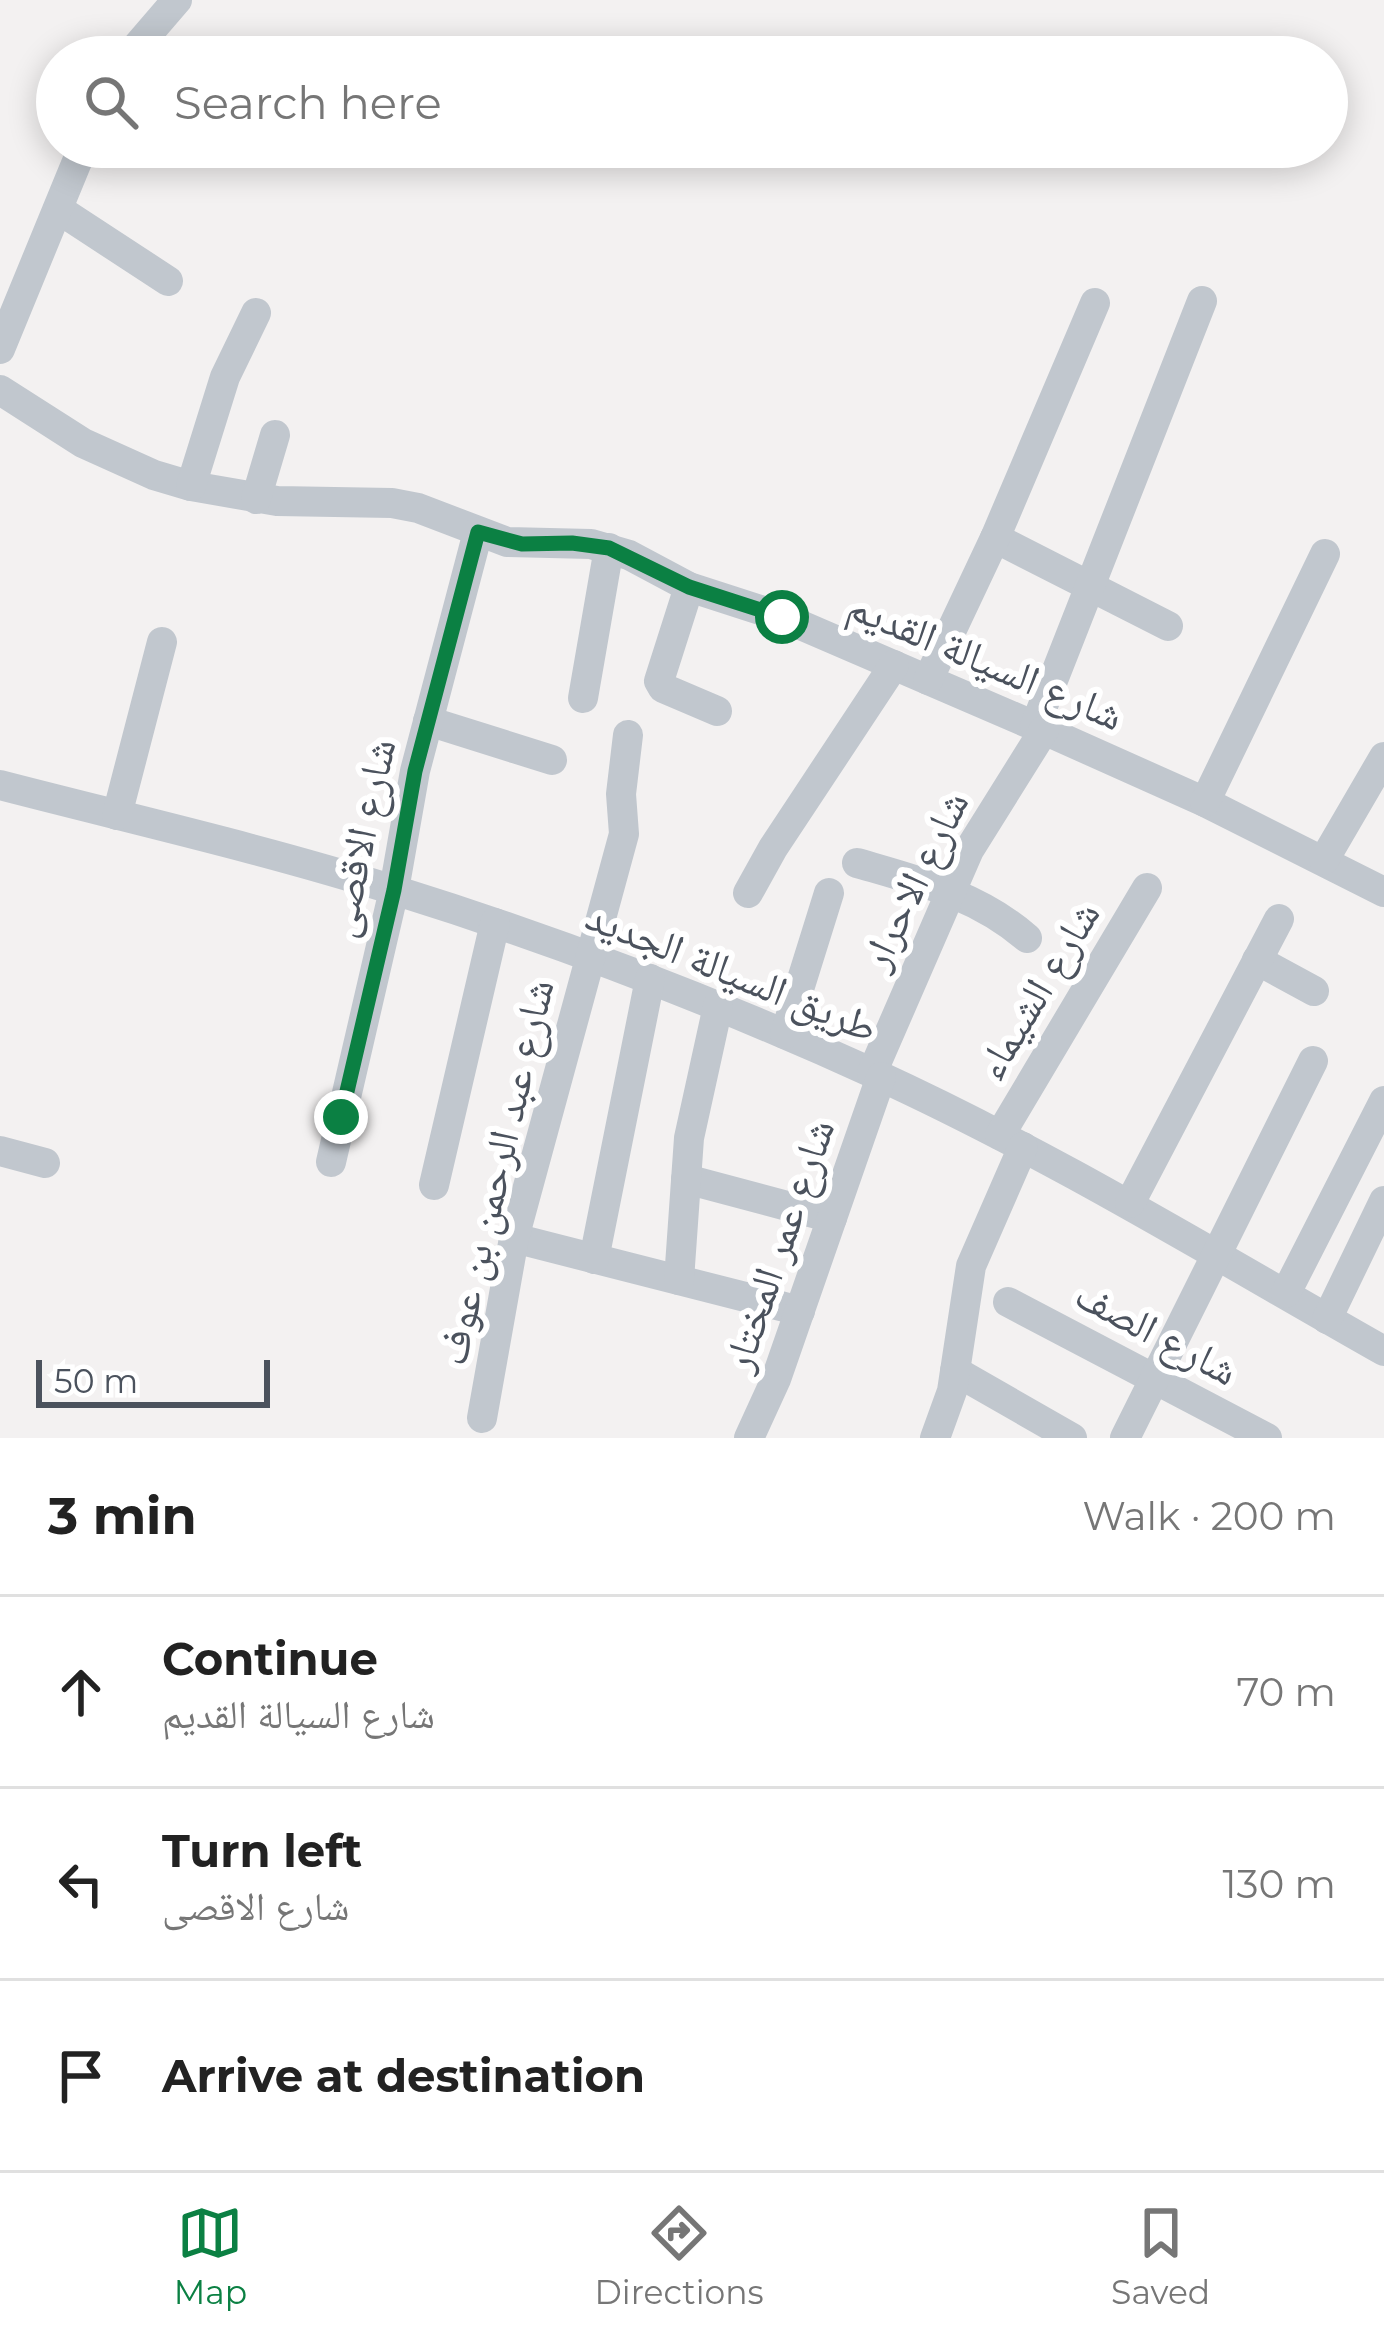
<!DOCTYPE html>
<meta charset="utf-8">
<style>
:root{--surface:#fff;--page:#f6f6f6;--text:#222;--muted:#767676;--line:#e0e0e0;--accent:#0b8043}
body{margin:0;font-family:Montserrat,"Noto Naskh Arabic",sans-serif;background:var(--page);color:var(--text)}
.scale{position:absolute;left:36px;bottom:30px;width:234px;box-sizing:border-box;padding-left:12px;border:6px solid #4b525d;border-top:0;font-size:33px;line-height:42px;white-space:nowrap;color:#4b525d;-webkit-text-stroke:9px #fff;paint-order:stroke}
.stop{position:absolute;width:36px;height:36px;margin:-27px;border:9px solid #0b8043;border-radius:50%;background:#fff}
.stop.end{background:#0b8043;border-color:#fff;box-shadow:0 3px 12px #0008}
.list{margin:0;padding:0;list-style:none}
h2{display:flex;justify-content:space-between;align-items:center;height:156px;margin:0;padding:0 48px;font-size:51px}
h2 small{font-size:39px;font-weight:400;color:var(--muted)}
.list li{display:grid;grid-template-columns:78px 1fr auto;gap:36px;align-items:center;box-sizing:border-box;height:192px;padding:0 48px;border-top:3px solid var(--line)}
.list b{display:block;font-size:45px;white-space:nowrap}
.list p{margin:0;font-size:39px;white-space:nowrap;color:var(--muted)}
.list em{font-size:39px;font-style:normal;color:var(--muted)}
.icon{flex:none;width:66px;height:66px;fill:none;stroke:currentColor;stroke-width:2;stroke-linecap:round;stroke-linejoin:round}
.map{position:relative;flex:none;width:1384px;height:1438px;overflow:hidden}
.search{position:absolute;background:var(--surface);box-shadow:0 6px 30px #0003;left:36px;right:36px;top:36px;height:132px;display:flex;align-items:center;gap:30px;box-sizing:border-box;padding:0 42px;border-radius:66px;color:var(--muted);font-size:45px}
.sheet{height:732px;background:var(--surface)}
nav{display:flex;justify-content:space-around;align-items:center;box-sizing:border-box;height:168px;border-top:3px solid var(--line);background:var(--surface);font-size:33px;color:var(--muted)}
nav a{display:grid;justify-items:center;gap:6px}
nav .on{color:var(--accent)}
.map>svg:first-child{display:block}
.lines{fill:none;stroke-linecap:round;stroke-linejoin:round}
.minor{stroke:#c1c7ce;stroke-width:30}
.route{stroke:#0b8043;stroke-width:15}
.labels{text-anchor:middle;dominant-baseline:central;stroke-width:12;stroke-linejoin:round;paint-order:stroke}
.street-label{font-size:42px;fill:#4b525d;stroke:#fff}
</style>
<div class="map">
<svg width="1384" height="1438" viewBox="0 0 1384 1438">
<rect width="100%" height="100%" fill="#f3f1f1"/>
<g class="lines">
<g class="minor">
<polyline points="128,57 177,0"/>
<polyline points="58,209 168,281"/>
<polyline points="0,349 83,147"/>
<polyline points="0,390 83,443 154,475 191,486 277,501 392,503 418,508 507,542 591,544 629,555 689,587 782,617 1044,730 1205,802 1384,892"/>
<polyline points="191,486 225,377 256,313"/>
<polyline points="256,499 275,435"/>
<polyline points="995,538 1168,626"/>
<polyline points="689,587 659,681 663,688 717,711"/>
<polyline points="928,680 995,538 1095,303"/>
<polyline points="583,698 609,548"/>
<polyline points="428,721 552,760"/>
<polyline points="1035,726 1202,301"/>
<path d="M0 785C131 819 264 849 394 890 558 941 719 1003 875 1074 1052 1155 1216 1256 1384 1351"/>
<polyline points="1205,802 1325,554"/>
<polyline points="117,815 162,642"/>
<polyline points="1324,860 1384,757"/>
<path d="M857 863C919 881 977 895 1027 938"/>
<polyline points="748,893 773,848 894,665"/>
<polyline points="1257,960 1314,991"/>
<polyline points="785,1034 829,893"/>
<polyline points="872,1073 969,850 1044,730"/>
<polyline points="1000,1135 1147,888"/>
<polyline points="0,1151 45,1163"/>
<polyline points="331,1162 394,890 415,771 478,532"/>
<polyline points="686,1179 832,1218"/>
<polyline points="434,1185 495,923"/>
<polyline points="1130,1203 1279,919"/>
<polyline points="514,1238 800,1311"/>
<polyline points="594,1259 650,979"/>
<polyline points="679,1280 689,1138 718,1006"/>
<polyline points="1286,1293 1384,1101"/>
<polyline points="1008,1302 1267,1438"/>
<polyline points="1327,1319 1384,1201"/>
<polyline points="955,1371 1072,1438"/>
<polyline points="482,1418 514,1238 624,834 621,794 628,735"/>
<polyline points="749,1438 776,1379 881,1077"/>
<polyline points="935,1438 952,1391 971,1266 1023,1147"/>
<polyline points="1125,1438 1313,1061"/>
</g>
</g>
<g class="lines">
<polyline class="route" points="341,1117 394,890 415,771 478,532 522,544 572,543 609,548 689,587 782,617"/>
</g>
<g class="labels">
<g class="street-label">
<text transform="translate(986 660) rotate(23)">شارع السيالة القديم</text>
<text transform="translate(360 838) rotate(-78)">شارع الاقصى</text>
<text transform="translate(914 880) rotate(-64)">شارع الاحرار</text>
<text transform="translate(732 971) rotate(22)">طريق السيالة الجديد</text>
<text transform="translate(1037 990) rotate(-59)">شارع الشيماء</text>
<text transform="translate(495 1172) rotate(-77)">شارع عبد الرحمن بن عوف</text>
<text transform="translate(778 1245) rotate(-71)">شارع عمر المختار</text>
<text transform="translate(1157 1332) rotate(28)">شارع الصف</text>
</g>
</g>
</svg>
<div class="scale">50 m</div>
<div class="stop" style="left:782px;top:617px"></div>
<div class="stop end" style="left:341px;top:1117px"></div>
<div class="search"><svg class="icon" aria-label="search" viewBox="0 0 24 24"><circle cx="10" cy="10" r="6"/><path d="M15 15l6 6"/></svg>Search here</div>
</div>
<section class="sheet">
<h2>3 min<small>Walk · 200 m</small></h2>
<ul class="list">
<li><svg class="icon" aria-label="ahead" viewBox="0 0 24 24"><path d="M12 20V5M6 11l6-6 6 6"/></svg><div><b>Continue</b><p>شارع السيالة القديم</p></div><em>70 m</em></li>
<li><svg class="icon" aria-label="left" viewBox="0 0 24 24"><path d="M17 20v-9H6M10 6l-5 5 5 5"/></svg><div><b>Turn left</b><p>شارع الاقصى</p></div><em>130 m</em></li>
<li><svg class="icon" aria-label="arrive" viewBox="0 0 24 24"><path d="M6 21V4h12l-3 4 3 4H6"/></svg><div><b>Arrive at destination</b></div></li>
</ul>
</section>
<nav>
<a class="on"><svg class="icon" aria-label="map" viewBox="0 0 24 24"><path d="M3 6l6-2 6 2 6-2v14l-6 2-6-2-6 2zM9 4v14M15 6v14"/></svg>Map</a>
<a><svg class="icon" aria-label="directions" viewBox="0 0 24 24"><path d="M12 3l9 9-9 9-9-9zM9 14v-3h6M13 9l2 2-2 2"/></svg>Directions</a>
<a><svg class="icon" aria-label="saved" viewBox="0 0 24 24"><path d="M7 4h10v16l-5-4-5 4z"/></svg>Saved</a>
</nav>
